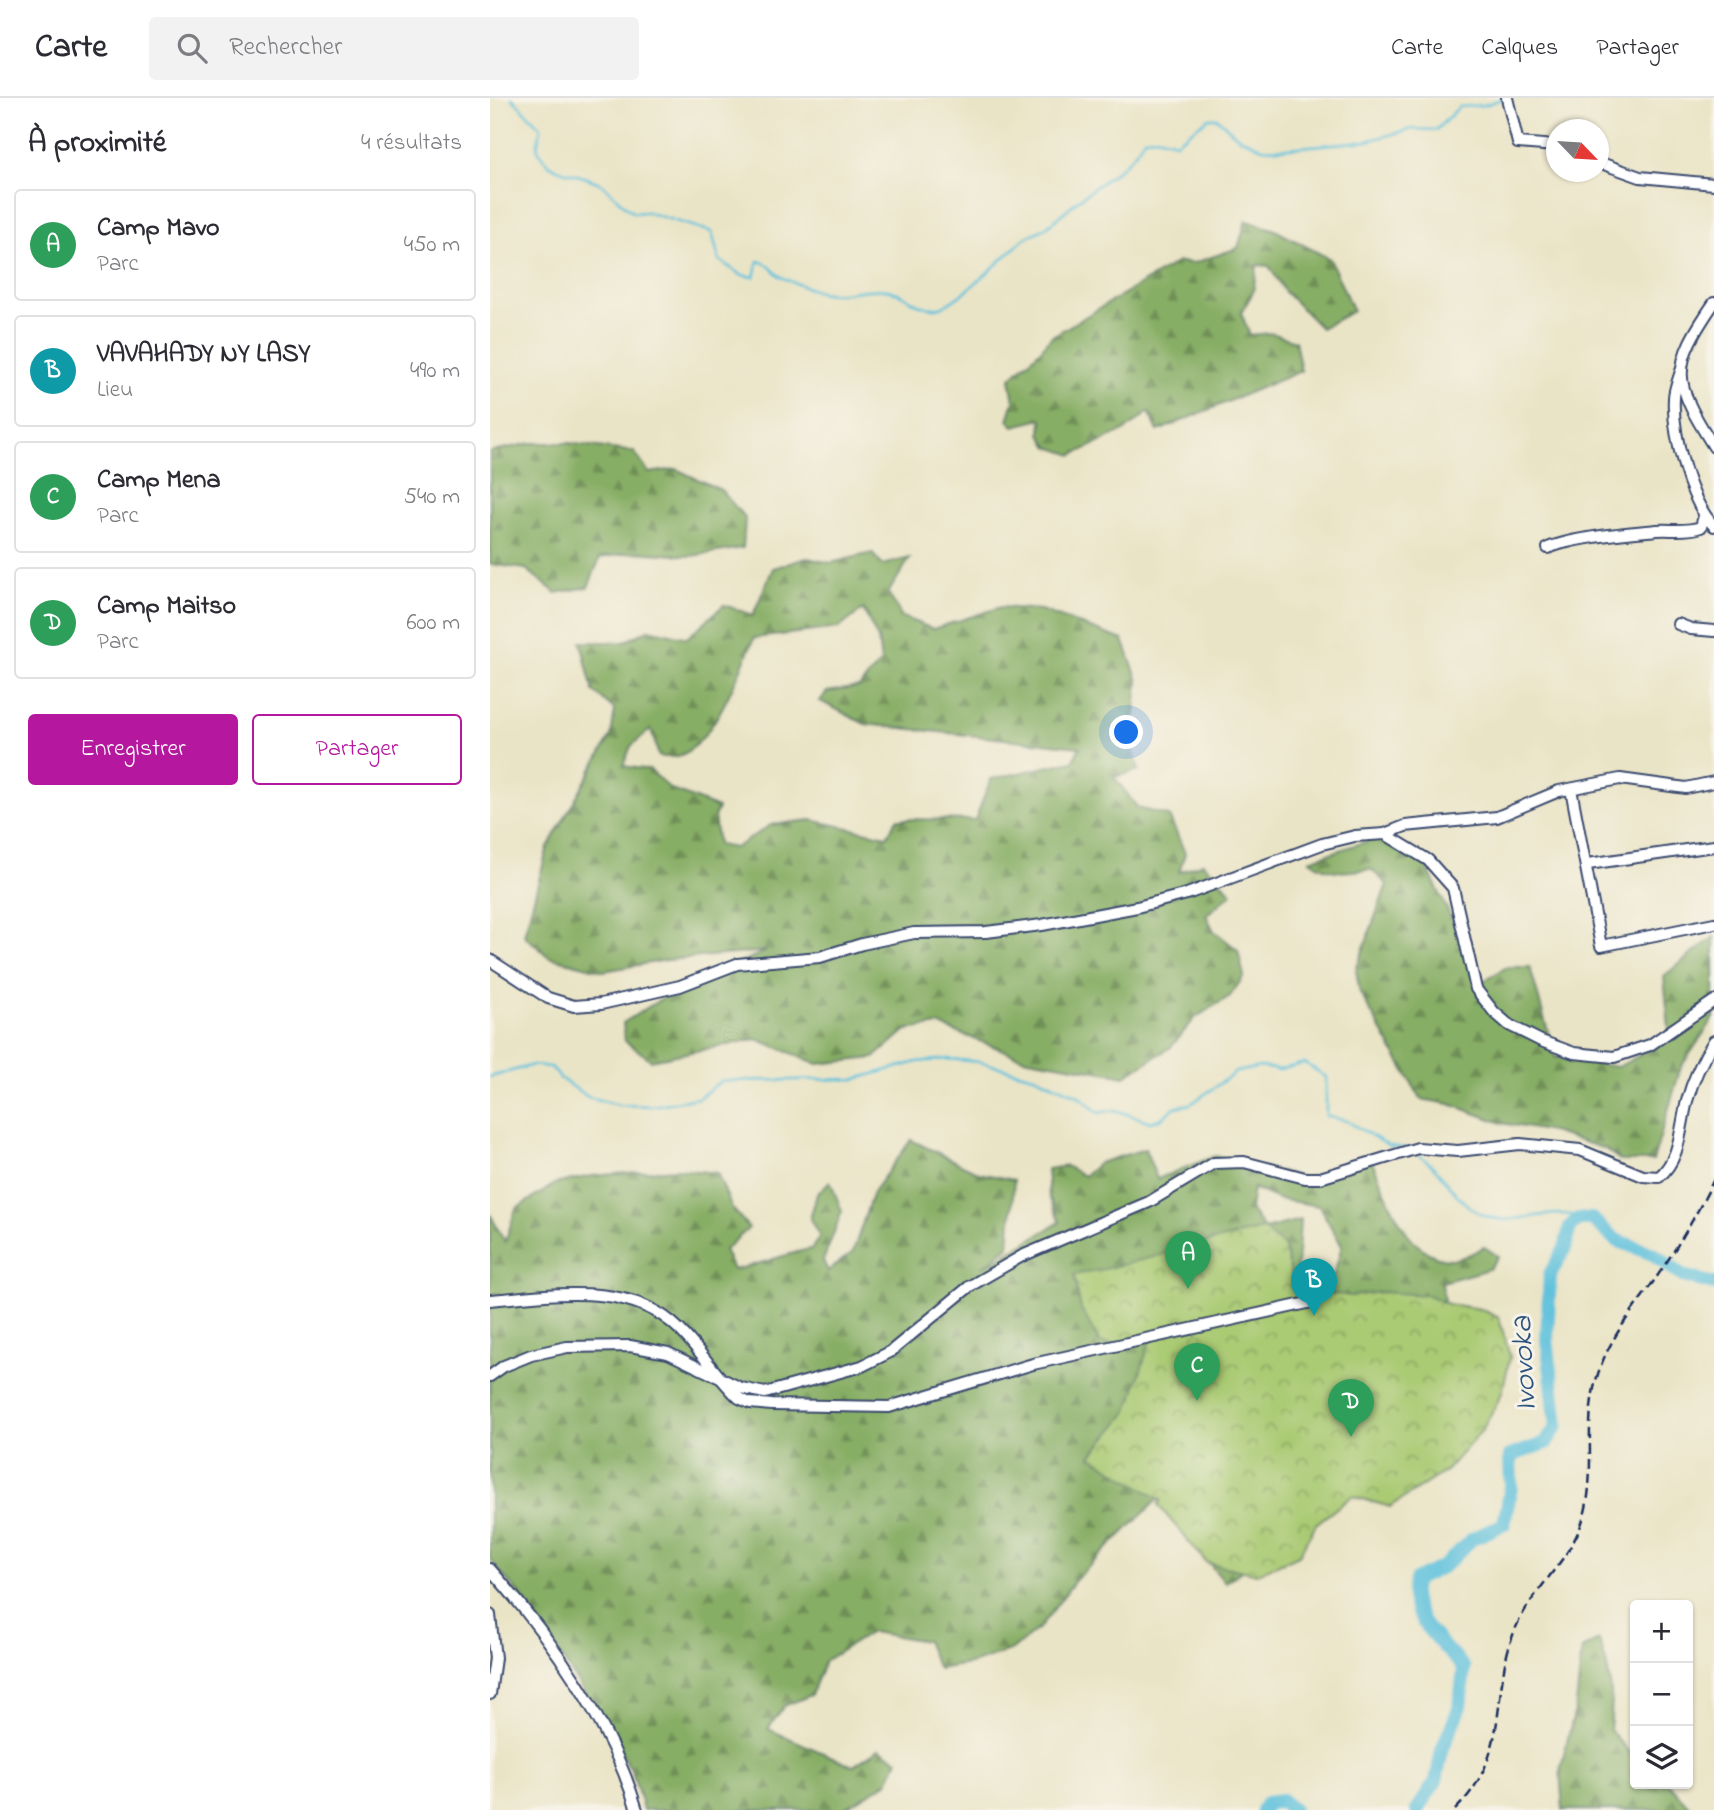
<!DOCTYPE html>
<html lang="fr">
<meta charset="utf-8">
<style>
:root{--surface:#fff;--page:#f2f2f3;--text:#2b2b33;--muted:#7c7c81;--line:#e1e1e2;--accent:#b5179e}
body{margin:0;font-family:"Indie Flower",sans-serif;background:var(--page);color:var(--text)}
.controls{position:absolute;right:21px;bottom:21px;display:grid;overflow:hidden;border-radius:7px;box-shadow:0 2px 5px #0004}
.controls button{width:63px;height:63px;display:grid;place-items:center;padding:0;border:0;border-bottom:2px solid var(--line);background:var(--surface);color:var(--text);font:35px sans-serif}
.compass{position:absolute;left:1056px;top:21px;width:63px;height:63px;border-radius:50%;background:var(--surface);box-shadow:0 2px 5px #0004;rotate:115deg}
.you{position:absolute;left:637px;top:635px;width:24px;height:24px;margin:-18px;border:5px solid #fff;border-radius:50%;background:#1a73e8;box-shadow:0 0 0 10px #1a73e833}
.badge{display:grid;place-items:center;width:46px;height:46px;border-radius:50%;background:var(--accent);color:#fff;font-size:23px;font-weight:700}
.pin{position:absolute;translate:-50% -58px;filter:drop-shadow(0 2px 4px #0008)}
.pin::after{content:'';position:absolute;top:37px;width:24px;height:21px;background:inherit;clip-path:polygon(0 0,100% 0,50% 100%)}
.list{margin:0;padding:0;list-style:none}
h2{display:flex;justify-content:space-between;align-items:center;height:91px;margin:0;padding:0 28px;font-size:30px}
h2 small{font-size:23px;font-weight:400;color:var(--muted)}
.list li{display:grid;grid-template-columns:46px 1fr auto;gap:21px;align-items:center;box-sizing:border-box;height:112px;margin:0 14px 14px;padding:0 14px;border:2px solid var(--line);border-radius:7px}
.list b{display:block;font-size:26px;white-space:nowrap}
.list p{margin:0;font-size:23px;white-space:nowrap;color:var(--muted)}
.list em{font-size:23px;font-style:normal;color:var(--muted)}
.actions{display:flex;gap:14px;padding:21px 28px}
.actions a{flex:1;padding:16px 0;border:2px solid var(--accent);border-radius:7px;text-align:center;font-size:24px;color:var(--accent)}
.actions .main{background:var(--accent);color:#fff}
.icon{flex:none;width:38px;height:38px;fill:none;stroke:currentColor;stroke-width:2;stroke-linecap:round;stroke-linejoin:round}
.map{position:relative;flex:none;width:1224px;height:1712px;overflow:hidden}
header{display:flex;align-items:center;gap:42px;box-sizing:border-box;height:98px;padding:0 35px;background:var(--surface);border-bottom:2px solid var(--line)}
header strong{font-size:33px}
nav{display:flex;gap:38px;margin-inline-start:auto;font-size:24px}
.search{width:490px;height:63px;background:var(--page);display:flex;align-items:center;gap:18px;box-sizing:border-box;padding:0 24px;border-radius:7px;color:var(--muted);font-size:26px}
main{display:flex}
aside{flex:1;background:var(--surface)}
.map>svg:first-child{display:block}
.forest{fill:url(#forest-firs);stroke:#516e62;stroke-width:2;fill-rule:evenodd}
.park{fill:url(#park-crowns);stroke:#627c68;stroke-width:2}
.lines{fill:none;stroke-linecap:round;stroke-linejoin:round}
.stream{stroke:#5ec1dc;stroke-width:2.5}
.river{stroke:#5ec1dc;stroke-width:14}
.minor-casing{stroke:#3a4a6e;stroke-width:14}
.minor{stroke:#fff;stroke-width:10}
.rail{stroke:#1b2f5e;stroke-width:2.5;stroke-dasharray:10 5;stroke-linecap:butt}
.labels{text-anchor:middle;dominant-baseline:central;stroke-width:6;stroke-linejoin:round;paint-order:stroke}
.water-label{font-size:32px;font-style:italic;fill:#2c547e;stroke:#f7f3e8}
</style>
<header>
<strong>Carte</strong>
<div class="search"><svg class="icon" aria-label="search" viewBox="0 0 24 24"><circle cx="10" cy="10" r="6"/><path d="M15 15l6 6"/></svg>Rechercher</div>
<nav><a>Carte</a><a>Calques</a><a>Partager</a></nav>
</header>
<main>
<aside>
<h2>À proximité<small>4 résultats</small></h2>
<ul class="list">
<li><span class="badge" style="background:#2e9e5b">A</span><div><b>Camp Mavo</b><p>Parc</p></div><em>450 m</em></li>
<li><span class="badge" style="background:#0f9aa8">B</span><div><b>VAVAHADY NY LASY</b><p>Lieu</p></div><em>490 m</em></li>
<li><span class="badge" style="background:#2e9e5b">C</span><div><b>Camp Mena</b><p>Parc</p></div><em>540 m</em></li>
<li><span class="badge" style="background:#2e9e5b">D</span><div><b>Camp Maitso</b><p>Parc</p></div><em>600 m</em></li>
</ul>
<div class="actions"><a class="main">Enregistrer</a><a>Partager</a></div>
</aside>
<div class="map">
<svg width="1224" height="1712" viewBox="0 0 1224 1712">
<defs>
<pattern id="forest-firs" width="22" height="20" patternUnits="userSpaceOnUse" patternTransform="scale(1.75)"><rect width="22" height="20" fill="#87ae65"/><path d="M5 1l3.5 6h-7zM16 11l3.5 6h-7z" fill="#6e8e56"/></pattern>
<pattern id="park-crowns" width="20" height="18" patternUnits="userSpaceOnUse" patternTransform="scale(1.75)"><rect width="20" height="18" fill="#aaca73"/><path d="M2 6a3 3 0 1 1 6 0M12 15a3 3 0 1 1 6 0" fill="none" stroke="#8aa462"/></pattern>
</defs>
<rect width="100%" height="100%" fill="#f7f3e8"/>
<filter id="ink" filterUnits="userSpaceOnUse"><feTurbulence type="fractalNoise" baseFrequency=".0143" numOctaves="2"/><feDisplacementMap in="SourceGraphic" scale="14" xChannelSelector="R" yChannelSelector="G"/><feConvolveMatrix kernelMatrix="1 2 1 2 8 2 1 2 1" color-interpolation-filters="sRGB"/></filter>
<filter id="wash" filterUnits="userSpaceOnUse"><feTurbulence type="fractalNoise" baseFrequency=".00686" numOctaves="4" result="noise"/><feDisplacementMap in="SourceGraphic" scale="28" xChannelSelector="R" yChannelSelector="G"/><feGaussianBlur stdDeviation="1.57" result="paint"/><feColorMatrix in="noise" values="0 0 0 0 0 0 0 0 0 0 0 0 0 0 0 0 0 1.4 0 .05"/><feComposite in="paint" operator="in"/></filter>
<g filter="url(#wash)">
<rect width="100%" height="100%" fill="#eae4c6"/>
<g class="forest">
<path d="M756 123 783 131 840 161 863 213 831 230 795 194 779 168 767 167 763 194 751 215 760 237 782 235 805 243 811 273 668 333 659 314 634 333 583 357 559 349 551 336 552 321 524 328 518 322 524 303 520 281C536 264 548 258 561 239L688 164 704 165 748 150Z"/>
<polygon points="41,345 78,345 144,354 159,375 186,371 231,392 255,420 253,450 201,458 145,454 110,460 98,489 66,495 36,471 0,466 0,354"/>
<path d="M382 455 392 467 420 460 398 495 412 519 443 531 511 509 551 512 633 542 648 583 642 648 649 672 624 679 648 710 679 718 695 755 689 774 713 765 742 795 716 817 724 833 748 852 754 878 740 898 705 920 681 949 635 978 533 960 449 927 416 932 384 960 328 966 267 941 161 962 135 943 133 925 176 898 276 853 177 862 114 873 59 859 34 837 58 749 121 638 125 612 103 593 91 544H134L160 531 197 540 234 507 263 517 283 470 317 460 341 465ZM373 511 388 541 391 564 369 589 337 594 330 603 375 626 590 649 583 663 501 681 485 722 407 721 397 738 321 722 281 727 245 750 228 747 224 719 228 710 180 691 160 672 133 668 141 648 161 631 169 659C175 659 186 660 191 657 224 643 250 572 264 540L349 530Z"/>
<path d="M889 739 934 763 992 884 1017 869H1040L1065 959 1128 969 1180 941 1174 878 1224 839V920L1191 969 1163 1063H1131L1115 1051 1062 1034 1012 1025 960 1006 931 1001 870 895 866 872 897 786 881 771C859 774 838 777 820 762Z"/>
<path d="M421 1042 489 1075 524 1082 519 1148 492 1170 570 1124 559 1099 557 1071 576 1068 594 1078 609 1065 655 1051 667 1081 725 1058 815 1080 882 1064C899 1099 916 1163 964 1161 973 1161 986 1153 994 1149L1008 1158 999 1171 952 1184 955 1217 909 1358 735 1485 668 1401 587 1480 551 1528 522 1552 484 1565 448 1571 436 1543 381 1534 335 1563 321 1597 294 1608 278 1631 363 1668 389 1651 408 1662 398 1684 352 1712H153L142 1673 121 1638 45 1517 0 1461V1116L15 1144 26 1111 65 1086 101 1078 185 1071 227 1075 242 1110 259 1130 234 1152 243 1172C270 1167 294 1156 321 1151L330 1139 320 1121 327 1096 340 1083 352 1113 333 1163 338 1173 363 1154 383 1094ZM763 1090 788 1101 829 1108 852 1148 843 1179 815 1186 807 1171 810 1122 774 1131 760 1111Z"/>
<path d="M1109 1542C1120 1573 1124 1598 1120 1632L1145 1661V1686H1179L1203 1712H1073L1070 1673 1086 1607 1092 1551Z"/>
</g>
<path class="park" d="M774 1131 794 1148 802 1179 817 1203 822 1204 837 1195 862 1198 891 1194 938 1197 958 1206 991 1211 1009 1220 1020 1259 1012 1295 993 1331 957 1372 900 1409 862 1398 826 1426 809 1457 767 1476 717 1465 668 1407 671 1402 601 1358 638 1313 661 1240 626 1247 609 1244 591 1211 584 1177C649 1166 710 1144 774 1131Z"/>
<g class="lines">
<g class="stream">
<path d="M22 0 51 30 47 49C58 79 87 72 111 86 123 93 130 106 144 115L156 114 222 134 229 162 251 177 264 179 268 163C282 166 283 175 293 180 303 185 314 188 323 192 346 201 372 189 397 192 415 194 426 211 446 210 465 209 517 156 533 142 540 135 549 135 556 129 569 120 580 108 593 98 614 82 643 65 654 40L666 39 686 44 719 20H727L748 39 773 50 787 51 877 43 922 31 946 32 969 9 994 7 1015 0"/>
<polyline points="0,979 43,967 61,969 70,980 98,999 129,1007 162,1008 208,1000 231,983 366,981 427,964 458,961 490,964 544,978 587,997 609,1015 625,1012 661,1024 672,1020 685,1009 701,1006 746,974 770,969 789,972 815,965 836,979 836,1018 857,1023 899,1048 916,1050"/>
<path d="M925 1055C953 1069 963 1104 993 1117 1024 1131 1060 1106 1095 1121"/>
</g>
<g class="river">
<polyline points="772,1712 777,1705 792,1703 803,1712"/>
<path d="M927 1712 946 1683 952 1652 970 1608 974 1570C953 1546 913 1515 925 1482L954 1468 982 1441 1014 1426 1021 1389 1020 1358 1056 1345 1067 1328 1057 1241 1060 1176 1075 1150 1080 1129 1088 1121H1102L1126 1142 1163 1156 1193 1178 1224 1186"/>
</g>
</g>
</g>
<g filter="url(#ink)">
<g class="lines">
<g class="minor-casing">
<g id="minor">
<polyline points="1017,0 1028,45 1066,48"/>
<polyline points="1108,64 1150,79 1224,86"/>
<path d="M1224 205C1180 269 1182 283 1224 349"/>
<path d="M1191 273C1189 281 1184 291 1184 300 1182 335 1199 403 1224 428"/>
<path d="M1058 450C1085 439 1137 435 1167 432 1181 431 1197 434 1211 429L1214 418"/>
<polyline points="1188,526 1201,531 1224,533"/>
<polyline points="1081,691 1111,848 1224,825"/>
<polyline points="895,736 915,728 1007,719 1069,693 1130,681 1196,690 1224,684"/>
<polyline points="1098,766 1224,748"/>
<polyline points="0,862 58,900 84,908 111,906 190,888 247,866 330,859 372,846 424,835 496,834 552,827 647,809 697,796 832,746 865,738 895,736 938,762 963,790 986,891 1004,914 1019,927 1051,943 1084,955 1124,959 1160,947 1224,903"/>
<path d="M0 1202C62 1197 140 1182 189 1231 211 1253 227 1279 249 1300L260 1305 282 1307 399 1309 543 1266 822 1204"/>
<path d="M0 1278 14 1268 41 1257 77 1249 140 1248 178 1255 251 1290 275 1295 372 1268 400 1254 480 1188 532 1158 659 1104 724 1065 754 1064 815 1080H830L928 1050 968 1053 1030 1046 1090 1052 1153 1078 1169 1079C1191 1060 1190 1030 1197 1003 1203 981 1212 962 1224 943"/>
<path d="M0 1471C60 1538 121 1625 147 1712"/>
<polyline points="0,1517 5,1560 0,1596"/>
</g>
</g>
<use href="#minor" class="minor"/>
<path class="rail" d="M965 1712C1026 1652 996 1588 1030 1521 1049 1485 1083 1458 1094 1418 1107 1371 1092 1322 1108 1276 1118 1244 1139 1217 1159 1190 1183 1156 1206 1119 1224 1081"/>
</g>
</g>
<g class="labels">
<g class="water-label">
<text transform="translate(1035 1266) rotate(-93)">Ivovoka</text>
</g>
</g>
</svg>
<div class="controls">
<button>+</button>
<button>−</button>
<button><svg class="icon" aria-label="layers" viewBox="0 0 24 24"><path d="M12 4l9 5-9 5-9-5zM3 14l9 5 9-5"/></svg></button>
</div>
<svg class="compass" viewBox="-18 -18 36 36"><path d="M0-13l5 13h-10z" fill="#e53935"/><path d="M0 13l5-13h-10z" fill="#7c7c81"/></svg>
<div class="you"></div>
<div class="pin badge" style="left:698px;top:1191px;background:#2e9e5b">A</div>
<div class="pin badge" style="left:824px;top:1218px;background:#0f9aa8">B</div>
<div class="pin badge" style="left:707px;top:1303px;background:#2e9e5b">C</div>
<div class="pin badge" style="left:861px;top:1339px;background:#2e9e5b">D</div>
</div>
</main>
